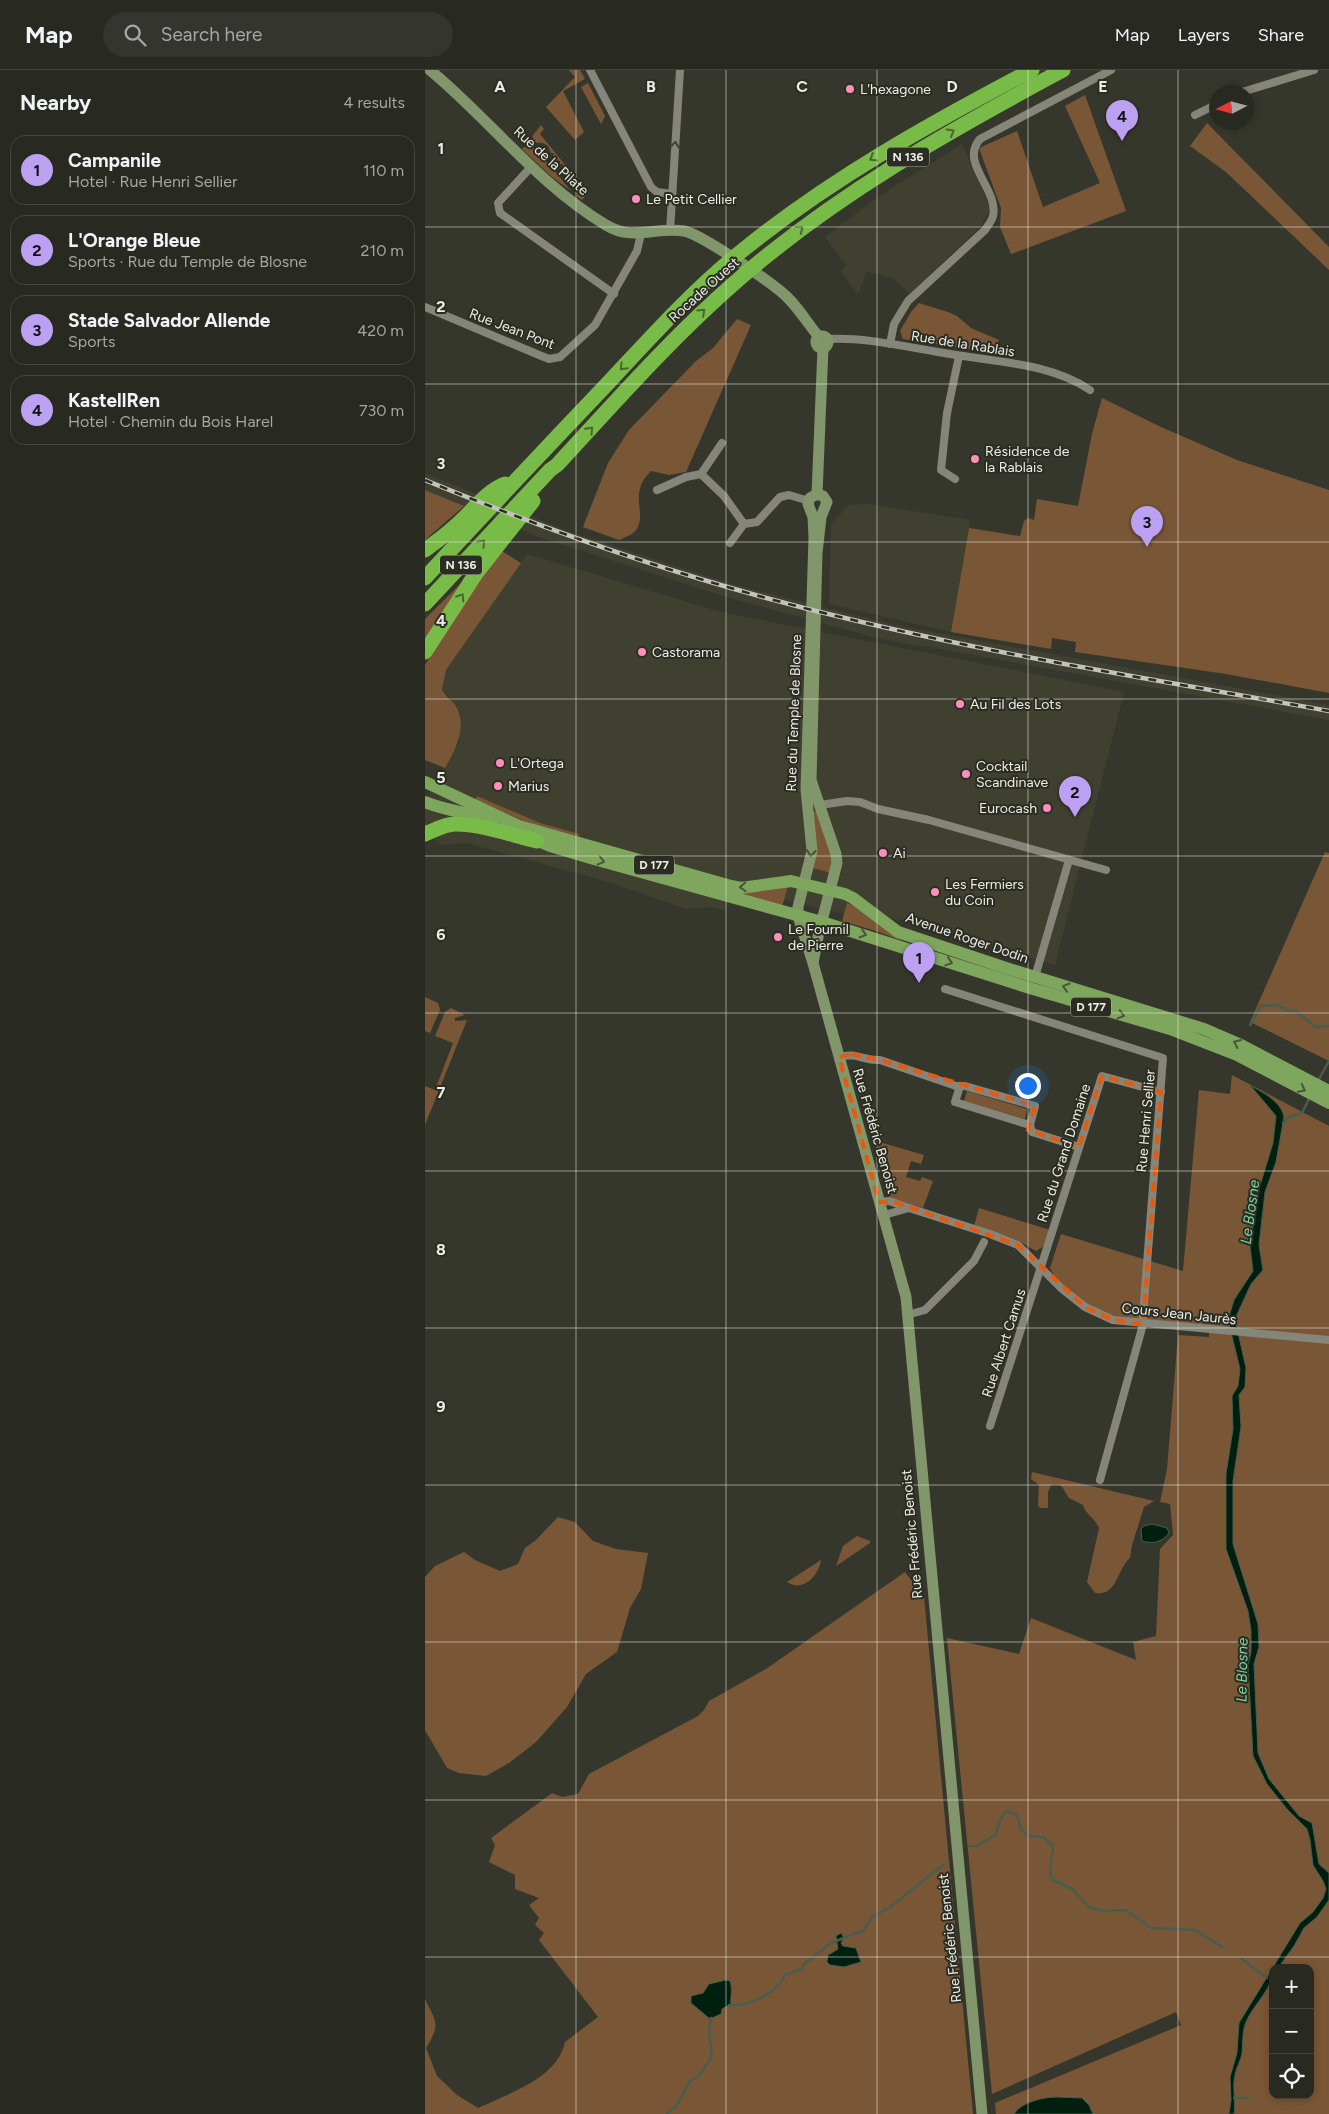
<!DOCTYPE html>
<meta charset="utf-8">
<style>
:root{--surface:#282921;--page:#34352e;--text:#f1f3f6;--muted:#a5a6a5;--line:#44453f;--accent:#bca0f2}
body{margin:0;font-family:Figtree,sans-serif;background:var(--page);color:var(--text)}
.controls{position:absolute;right:15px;bottom:15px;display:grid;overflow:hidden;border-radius:10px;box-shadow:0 2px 8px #0003}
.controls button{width:45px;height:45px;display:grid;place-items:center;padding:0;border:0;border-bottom:1px solid var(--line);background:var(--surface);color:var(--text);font:25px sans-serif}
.compass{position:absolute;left:784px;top:15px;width:45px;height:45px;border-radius:50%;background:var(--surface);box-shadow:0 2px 8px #0003;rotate:264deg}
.you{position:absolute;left:602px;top:1015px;width:18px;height:18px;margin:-12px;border:4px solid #fff;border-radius:50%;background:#1a73e8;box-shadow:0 0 0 8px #1a73e833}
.badge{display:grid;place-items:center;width:32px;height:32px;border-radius:50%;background:var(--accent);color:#111;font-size:16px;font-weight:700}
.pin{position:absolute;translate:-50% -41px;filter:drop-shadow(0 1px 2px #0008)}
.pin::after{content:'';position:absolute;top:26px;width:18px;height:15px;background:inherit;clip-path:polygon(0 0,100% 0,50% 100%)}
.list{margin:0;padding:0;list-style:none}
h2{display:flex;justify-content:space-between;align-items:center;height:65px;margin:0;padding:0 20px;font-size:21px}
h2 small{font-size:16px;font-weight:400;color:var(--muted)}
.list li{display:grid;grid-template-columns:32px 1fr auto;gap:15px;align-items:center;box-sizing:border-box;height:70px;margin:0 10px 10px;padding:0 10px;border:1px solid var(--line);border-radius:15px}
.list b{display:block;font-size:19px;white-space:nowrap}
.list p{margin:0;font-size:16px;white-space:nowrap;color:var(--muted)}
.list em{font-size:16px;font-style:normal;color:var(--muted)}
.icon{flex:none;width:28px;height:28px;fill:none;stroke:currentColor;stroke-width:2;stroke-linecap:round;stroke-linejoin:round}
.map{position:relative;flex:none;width:904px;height:2044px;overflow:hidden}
header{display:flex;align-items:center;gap:30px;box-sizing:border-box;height:70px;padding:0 25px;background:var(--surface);border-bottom:1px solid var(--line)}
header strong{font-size:24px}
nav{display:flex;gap:28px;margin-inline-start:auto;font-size:18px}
.search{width:350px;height:45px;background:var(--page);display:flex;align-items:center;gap:12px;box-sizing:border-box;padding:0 18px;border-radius:28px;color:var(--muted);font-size:19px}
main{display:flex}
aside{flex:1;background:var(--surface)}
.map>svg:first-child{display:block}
.built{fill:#3f402f}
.green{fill:#795736;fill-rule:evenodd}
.water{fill:#001f0f;stroke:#475d50}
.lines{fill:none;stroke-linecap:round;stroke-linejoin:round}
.stream{stroke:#475d50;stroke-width:2.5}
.street{stroke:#858679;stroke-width:8}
.secondary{stroke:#81966a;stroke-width:11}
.primary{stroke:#7ea65c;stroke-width:12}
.highway{stroke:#79bb48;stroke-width:15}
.rail-casing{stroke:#c2c3bb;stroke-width:4.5}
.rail{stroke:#2c2d22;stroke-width:2.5;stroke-dasharray:8;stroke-linecap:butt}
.oneway{stroke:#4b6631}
.oneway2{stroke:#424338}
.oneway3{stroke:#464c38}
.oneway4{stroke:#495736}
.marked{fill:none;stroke:#e8590c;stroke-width:4;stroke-dasharray:10 6;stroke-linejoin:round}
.grid{fill:none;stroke:#ecede6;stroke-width:1;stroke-opacity:0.55}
.poi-dot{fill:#fe8ebc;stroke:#2c2d22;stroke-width:2}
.labels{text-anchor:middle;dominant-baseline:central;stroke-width:4;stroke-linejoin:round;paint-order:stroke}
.shield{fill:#2c2d22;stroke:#b2b3ab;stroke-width:1}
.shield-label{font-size:12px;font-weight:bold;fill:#ecede6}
.poi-label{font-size:14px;fill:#ecede6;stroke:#2c2d22;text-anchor:start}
.street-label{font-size:14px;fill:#ecede6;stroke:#2c2d22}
.water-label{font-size:15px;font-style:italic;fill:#7cd5a2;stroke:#2c2d22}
.grid-label{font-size:16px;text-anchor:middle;font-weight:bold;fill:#ecede6;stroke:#2c2d22;stroke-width:4;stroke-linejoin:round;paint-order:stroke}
</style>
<header>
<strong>Map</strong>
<div class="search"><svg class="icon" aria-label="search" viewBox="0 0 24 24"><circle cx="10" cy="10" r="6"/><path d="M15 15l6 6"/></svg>Search here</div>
<nav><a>Map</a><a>Layers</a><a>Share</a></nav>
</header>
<main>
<aside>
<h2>Nearby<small>4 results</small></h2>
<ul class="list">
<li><span class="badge">1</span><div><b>Campanile</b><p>Hotel · Rue Henri Sellier</p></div><em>110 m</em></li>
<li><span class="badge">2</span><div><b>L'Orange Bleue</b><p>Sports · Rue du Temple de Blosne</p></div><em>210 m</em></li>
<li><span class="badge">3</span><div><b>Stade Salvador Allende</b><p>Sports</p></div><em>420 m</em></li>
<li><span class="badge">4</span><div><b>KastellRen</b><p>Hotel · Chemin du Bois Harel</p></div><em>730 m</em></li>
</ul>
</aside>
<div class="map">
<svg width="904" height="2044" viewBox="0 0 904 2044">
<rect width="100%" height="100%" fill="#36372c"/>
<g class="built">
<polygon points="537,74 565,138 562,146 554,158 484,224 469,209 454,204 441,202 434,223 432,223 416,201 422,196 400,167 453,127"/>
<polygon points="0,403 145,462 310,515 470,555 904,635 904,650 493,575 490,576 452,568 301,527 111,466 0,420"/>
<polygon points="444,434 545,450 526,562 404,534 406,454 424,435"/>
<polygon points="102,484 292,541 699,622 630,895 562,876 488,851 426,845 309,819 300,840 282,837 261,839 190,814 42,773 17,775 0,761 0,733 34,672 34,650 32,637 17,619 21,600"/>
</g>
<g class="green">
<polygon points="144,0 155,0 160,9 138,21 159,62 150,70 121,37 150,7"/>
<polygon points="163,13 180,46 176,54 156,17"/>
<polygon points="660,25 701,141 586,184 575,157 576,138 554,78 592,61 618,137 675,113 640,36"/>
<polygon points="782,53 904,177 904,200 801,102 765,76"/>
<polygon points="116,55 119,59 115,64 163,123 157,130 152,127 153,119 150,109 147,108 147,105 144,105 144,102 141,101 141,98 138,97 138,94 135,94 135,91 131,90 132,87 128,86 129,83 126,83 123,76 118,73 95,72 100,68 103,71 107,70 108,65"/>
<polygon points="99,77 111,78 146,121 127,107 97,79"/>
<polygon points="494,233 523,242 532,246 546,258 574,270 569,283 478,269 475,261 486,242"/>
<path d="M312 249 326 255 261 402 244 405 226 401C202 425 223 443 211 460 208 465 200 467 194 470L158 457 183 393 204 360 271 291 288 278Z"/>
<polygon points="677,328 736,357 812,390 904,420 904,623 801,604 650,582 651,572 627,568 626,579 526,562 544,458 595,466 599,451 603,448 609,450 612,429 653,436 667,364"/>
<polygon points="0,420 39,436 0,470"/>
<polygon points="77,461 0,576 0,549 35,514 42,503 42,500"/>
<path d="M75 480 96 493 21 600 17 619C20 627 29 631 32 638 42 659 30 680 20 698L0 690V595L29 548Z"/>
<polygon points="52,726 115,753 154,764 153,770 111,756 50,730"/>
<polygon points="393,740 408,785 406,803 388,798 388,742"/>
<polygon points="900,782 904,783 904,991 825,952"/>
<polygon points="363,816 357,837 305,821"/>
<polygon points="422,833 429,836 477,871 451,861 417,851"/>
<polygon points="0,927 13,933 15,940 5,963 0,961"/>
<polygon points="26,938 40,945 30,948 30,951 42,950 0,1055 0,1016 10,1020 28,973 10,966 20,942"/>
<path d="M807 1005 904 1056V2044H571L570 2033 756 1955 751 1942 567 2024 522 1568 594 1584 606 1548 711 1590 708 1572 731 1566 735 1479 748 1465 745 1434 735 1432 742 1399 753 1265 784 1267V1260L688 1250 636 1218 625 1198 636 1164 758 1201 774 1020 805 1024ZM848 1898H885V2025H848Z"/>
<polygon points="542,1021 602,1039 600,1049 539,1031"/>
<polygon points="451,1071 499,1085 496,1094 486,1091 481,1107 495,1111 497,1107 508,1111 498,1138 465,1128"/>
<polygon points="554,1138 625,1160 619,1176 611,1181 592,1170 549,1156"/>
<path d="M607 1402 729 1431 719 1437 707 1475 705 1488C692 1499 692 1527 670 1523L662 1512 674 1458C670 1448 661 1445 658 1435L644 1428C637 1419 639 1413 626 1415L623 1422V1438H615L613 1435 614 1415 606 1409Z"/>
<polygon points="133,1447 150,1452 168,1471 191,1479 223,1483 216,1519 205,1538 192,1582 161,1604 142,1637 111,1672 84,1693 61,1706 34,1703 22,1698 0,1660 0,1507 10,1496 39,1482 50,1490 75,1501 93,1494 100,1478 111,1470"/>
<polygon points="432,1466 445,1471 445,1473 411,1496 418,1476"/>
<path d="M396 1490C394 1505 378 1523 362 1512Z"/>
<path d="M480 1502 499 1527 548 2044H0V1929C11 1952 16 1954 1 1978L12 2006 32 2025 53 2038C84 2023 132 2009 140 1972L173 1947 114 1870 119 1863 110 1855 114 1848 104 1835 114 1828 90 1819V1805L64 1792 70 1775 66 1768 127 1723 137 1727 153 1724 164 1704 273 1646 279 1640 284 1631 341 1599Z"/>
</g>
<g class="water">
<path d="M825 1015C838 1023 856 1031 859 1047L851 1092 840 1122 834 1175 838 1200 826 1214 810 1249 821 1298 820 1317 814 1325 816 1357 808 1411V1474L833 1554 834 1577 829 1594 833 1683 844 1709 874 1746 887 1753 894 1794 904 1803V1830L892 1847 879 1858 869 1876 853 1898H848C848 1920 829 1933 821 1952 817 1961 818 1973 817 1983 816 1991 811 1997 810 2005 807 2017 811 2031 809 2044H804L806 2030 805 2007 812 1983 814 1953 875 1853 888 1842 898 1828 901 1819 898 1811 888 1795 885 1770 882 1759 862 1739 842 1714 828 1686 823 1595 826 1582V1560L823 1541 801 1479V1404L808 1359 807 1326 813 1316 815 1299 803 1250 809 1230 828 1201 825 1176 834 1119 848 1073 851 1046Z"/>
<path d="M727 1454 742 1458 744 1463C737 1473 727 1474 717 1471L716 1459 719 1456Z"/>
<polygon points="416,1863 419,1868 416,1873 418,1876 431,1878 436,1892 419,1897 405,1895 402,1892 403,1885 413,1879 411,1866"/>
<path d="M301 1910 305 1911C308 1921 305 1926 306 1934L297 1939 296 1944 285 1949 266 1933V1926L278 1923 284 1914Z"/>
<path d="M632 2027 657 2028 664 2035 668 2044H589C596 2032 619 2027 632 2027Z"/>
</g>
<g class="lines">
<g class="stream">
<polyline points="825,955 836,936 853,935 863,941 871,941 890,957 904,956"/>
<polyline points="893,1011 904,991"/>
<polyline points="858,1053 864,1047 877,1043 885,1027"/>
<path d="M544 1776H552L570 1765 577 1746 582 1741 592 1745 596 1759 602 1766C619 1767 615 1763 628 1776 628 1789 623 1797 626 1809L647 1819 664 1837 680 1841 701 1840 726 1858 770 1860 797 1877"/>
<polyline points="817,1889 842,1908"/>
<path d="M304 1935C324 1937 352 1923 360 1905L377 1899 378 1895 406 1873 439 1860 447 1847 464 1838 519 1794"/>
<polyline points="809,2028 823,2028"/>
<polyline points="242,2044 252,2035 265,2011 273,2007 287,1987 284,1962 286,1948"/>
</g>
<g class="street">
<polyline points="165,0 226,117 232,122 247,124"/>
<polyline points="817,22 889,0"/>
<polyline points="770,45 792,34"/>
<polyline points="106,97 73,133 75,143 189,224"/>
<polyline points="245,161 255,0"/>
<polyline points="0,237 114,285 124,289 135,287 170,255 212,181 216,164"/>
<path d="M403 269C443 267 485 278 525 284 571 292 625 293 665 320"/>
<path d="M465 274 469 254 483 231 560 160C563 155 567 151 568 146 574 119 534 93 555 69L686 0"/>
<polyline points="276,404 297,373"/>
<polyline points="530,409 516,400 522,343 534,286"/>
<polyline points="232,420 261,407 276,404 299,426 319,454 332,452 355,427 364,425 384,431"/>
<polyline points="305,473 319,454"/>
<polyline points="395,735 422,731 435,732 453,739 504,750 681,800"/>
<polyline points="610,907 644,790"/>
<polyline points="520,919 738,988 717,1258 675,1410"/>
<path d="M414 987C432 982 438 991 455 990L531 1016H540L610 1036 605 1055 607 1062 654 1077"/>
<polyline points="535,1016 530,1032 605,1055"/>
<polyline points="454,1132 464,1131 484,1138 459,1145"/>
<polyline points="484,1138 565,1164 593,1175 636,1218 660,1237 688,1250 904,1270"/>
<polyline points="482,1245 500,1240 549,1191 559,1172"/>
<polyline points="565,1356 677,1006 736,1022"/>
</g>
<g class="secondary">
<path d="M5 0C65 50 114 115 181 155 208 172 231 156 259 161 276 164 349 214 363 228 375 240 383 254 394 267"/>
<circle cx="397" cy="272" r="6"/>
<polyline points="392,424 398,278"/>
<polyline points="388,893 394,862 412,793 411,784 386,710 392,483 396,447 402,432 398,426 392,424 385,428 383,434 388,447 389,468 381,719 387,781 373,837 373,846 388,893 481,1227 557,2044"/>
</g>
<g class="primary">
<polyline points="0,712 94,756 306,816 316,818 366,811 420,824 428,828 473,862 581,898 779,959 816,975 904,1021"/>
<path d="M0 732C24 742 45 742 68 751"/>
<polyline points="104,767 125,776 169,789 397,852 608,919 745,959 812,985 904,1033"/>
</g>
<g class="highway">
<path d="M0 480C14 470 28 459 40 447 52 435 63 421 80 414"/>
<path d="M0 508C61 442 122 377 184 312 227 266 269 219 318 180 407 108 506 53 607 0"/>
<path d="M0 534 125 400 132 395C191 331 248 266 314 209 412 124 524 61 638 0"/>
<polyline points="0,582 52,502 108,431"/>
<path d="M0 764C10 760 20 754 30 754 57 754 86 765 112 771"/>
</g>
<g class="rail-casing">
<path id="rail" d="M0 410C138 467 279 515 424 549 582 587 744 612 904 641"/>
</g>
<use href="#rail" class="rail"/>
</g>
<defs><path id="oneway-chevron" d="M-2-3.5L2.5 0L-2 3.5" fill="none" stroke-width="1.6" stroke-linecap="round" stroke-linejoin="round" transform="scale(1.25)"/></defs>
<g class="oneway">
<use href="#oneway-chevron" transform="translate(526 62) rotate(-30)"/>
<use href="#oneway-chevron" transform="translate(448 88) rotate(148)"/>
<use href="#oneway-chevron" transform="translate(375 159) rotate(-38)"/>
<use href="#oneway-chevron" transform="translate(277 242) rotate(-43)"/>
<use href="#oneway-chevron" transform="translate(198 297) rotate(134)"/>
<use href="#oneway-chevron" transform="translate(165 360) rotate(-47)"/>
<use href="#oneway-chevron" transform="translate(57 473) rotate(-47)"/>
<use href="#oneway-chevron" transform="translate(36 527) rotate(-57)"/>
</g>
<use class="oneway2" href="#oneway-chevron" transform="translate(250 75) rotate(-85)"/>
<use class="oneway3" href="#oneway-chevron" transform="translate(386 783) rotate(96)"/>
<g class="oneway4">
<use href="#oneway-chevron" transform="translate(176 791) rotate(15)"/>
<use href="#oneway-chevron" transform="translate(318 817) rotate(178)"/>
<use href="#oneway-chevron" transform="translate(438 864) rotate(17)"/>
<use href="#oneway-chevron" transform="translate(524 892) rotate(18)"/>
<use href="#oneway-chevron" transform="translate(641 917) rotate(-163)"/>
<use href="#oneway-chevron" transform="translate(696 945) rotate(16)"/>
<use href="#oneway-chevron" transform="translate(812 973) rotate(-155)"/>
<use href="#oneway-chevron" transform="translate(877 1019) rotate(28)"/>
</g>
<path class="marked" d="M426 984 455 990 610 1036 603 1060 654 1077 677 1006 736 1022 718 1254 688 1250 660 1237 593 1175 472 1133 454 1132 414 987Z"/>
<path class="grid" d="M151 0V2044M301 0V2044M452 0V2044M603 0V2044M753 0V2044M0 157H904M0 314H904M0 472H904M0 629H904M0 786H904M0 943H904M0 1101H904M0 1258H904M0 1415H904M0 1572H904M0 1730H904M0 1887H904"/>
<g class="poi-dot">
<circle cx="425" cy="19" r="5"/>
<circle cx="211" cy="129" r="5"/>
<circle cx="550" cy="389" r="5"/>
<circle cx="217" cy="582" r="5"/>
<circle cx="535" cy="634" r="5"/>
<circle cx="75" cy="693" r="5"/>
<circle cx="541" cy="704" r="5"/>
<circle cx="73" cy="716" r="5"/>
<circle cx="622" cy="738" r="5"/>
<circle cx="458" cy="783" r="5"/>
<circle cx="510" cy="822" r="5"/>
<circle cx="353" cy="867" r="5"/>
</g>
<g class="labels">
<g class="shield">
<rect x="462" y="77.5" width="42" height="19" rx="4"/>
<rect x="15" y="485.5" width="42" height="19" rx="4"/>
<rect x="209" y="785.5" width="40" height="19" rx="4"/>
<rect x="646" y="927.5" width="40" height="19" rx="4"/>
</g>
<g class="shield-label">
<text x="483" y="87">N 136</text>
<text x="36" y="495">N 136</text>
<text x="229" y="795">D 177</text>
<text x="666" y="937">D 177</text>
</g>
<g class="poi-label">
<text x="435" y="19">L'hexagone</text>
<text x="221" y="129">Le Petit Cellier</text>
<text x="560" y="381">Résidence de<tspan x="560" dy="16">la Rablais</tspan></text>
<text x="227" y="582">Castorama</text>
<text x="545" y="634">Au Fil des Lots</text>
<text x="85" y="693">L'Ortega</text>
<text x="551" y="696">Cocktail<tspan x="551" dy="16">Scandinave</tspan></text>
<text x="83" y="716">Marius</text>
<text x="612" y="738" text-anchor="end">Eurocash</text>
<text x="468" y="783">Ai</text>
<text x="520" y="814">Les Fermiers<tspan x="520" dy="16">du Coin</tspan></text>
<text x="363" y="859">Le Fournil<tspan x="363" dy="16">de Pierre</tspan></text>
</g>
<g class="street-label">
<text transform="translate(126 91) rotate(42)">Rue de la Pilate</text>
<text transform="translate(279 220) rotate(-42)">Rocade Ouest</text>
<text transform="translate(87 259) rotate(21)">Rue Jean Pont</text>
<text transform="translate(538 274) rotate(9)">Rue de la Rablais</text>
<text transform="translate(369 643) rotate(-88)">Rue du Temple de Blosne</text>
<text transform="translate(542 868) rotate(19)">Avenue Roger Dodin</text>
<text transform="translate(721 1051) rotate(-85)">Rue Henri Sellier</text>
<text transform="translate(450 1061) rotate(74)">Rue Frédéric Benoist</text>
<text transform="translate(639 1083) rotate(-72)">Rue du Grand Domaine</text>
<text transform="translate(754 1244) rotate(6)">Cours Jean Jaurès</text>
<text transform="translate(579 1273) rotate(-72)">Rue Albert Camus</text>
<text transform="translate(487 1464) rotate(-95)">Rue Frédéric Benoist</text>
<text transform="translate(525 1868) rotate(-96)">Rue Frédéric Benoist</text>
</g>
<g class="water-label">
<text transform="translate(825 1142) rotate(-82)">Le Blosne</text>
<text transform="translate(817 1600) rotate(-89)">Le Blosne</text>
</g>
</g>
<g class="grid-label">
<text x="75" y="22">A</text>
<text x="226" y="22">B</text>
<text x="377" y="22">C</text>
<text x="527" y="22">D</text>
<text x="678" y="22">E</text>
<text x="16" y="84">1</text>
<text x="16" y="242">2</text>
<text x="16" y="399">3</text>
<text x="16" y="556">4</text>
<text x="16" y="713">5</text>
<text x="16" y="870">6</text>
<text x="16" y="1028">7</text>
<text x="16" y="1185">8</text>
<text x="16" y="1342">9</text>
</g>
</svg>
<div class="controls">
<button>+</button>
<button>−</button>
<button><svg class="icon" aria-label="locate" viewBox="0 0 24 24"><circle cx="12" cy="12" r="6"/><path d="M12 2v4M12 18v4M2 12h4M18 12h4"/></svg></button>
</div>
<svg class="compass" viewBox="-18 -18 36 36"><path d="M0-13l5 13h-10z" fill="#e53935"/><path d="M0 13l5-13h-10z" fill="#a5a6a5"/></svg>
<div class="you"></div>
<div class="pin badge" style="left:494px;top:913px">1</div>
<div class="pin badge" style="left:650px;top:747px">2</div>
<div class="pin badge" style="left:722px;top:477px">3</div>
<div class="pin badge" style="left:697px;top:71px">4</div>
</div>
</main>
